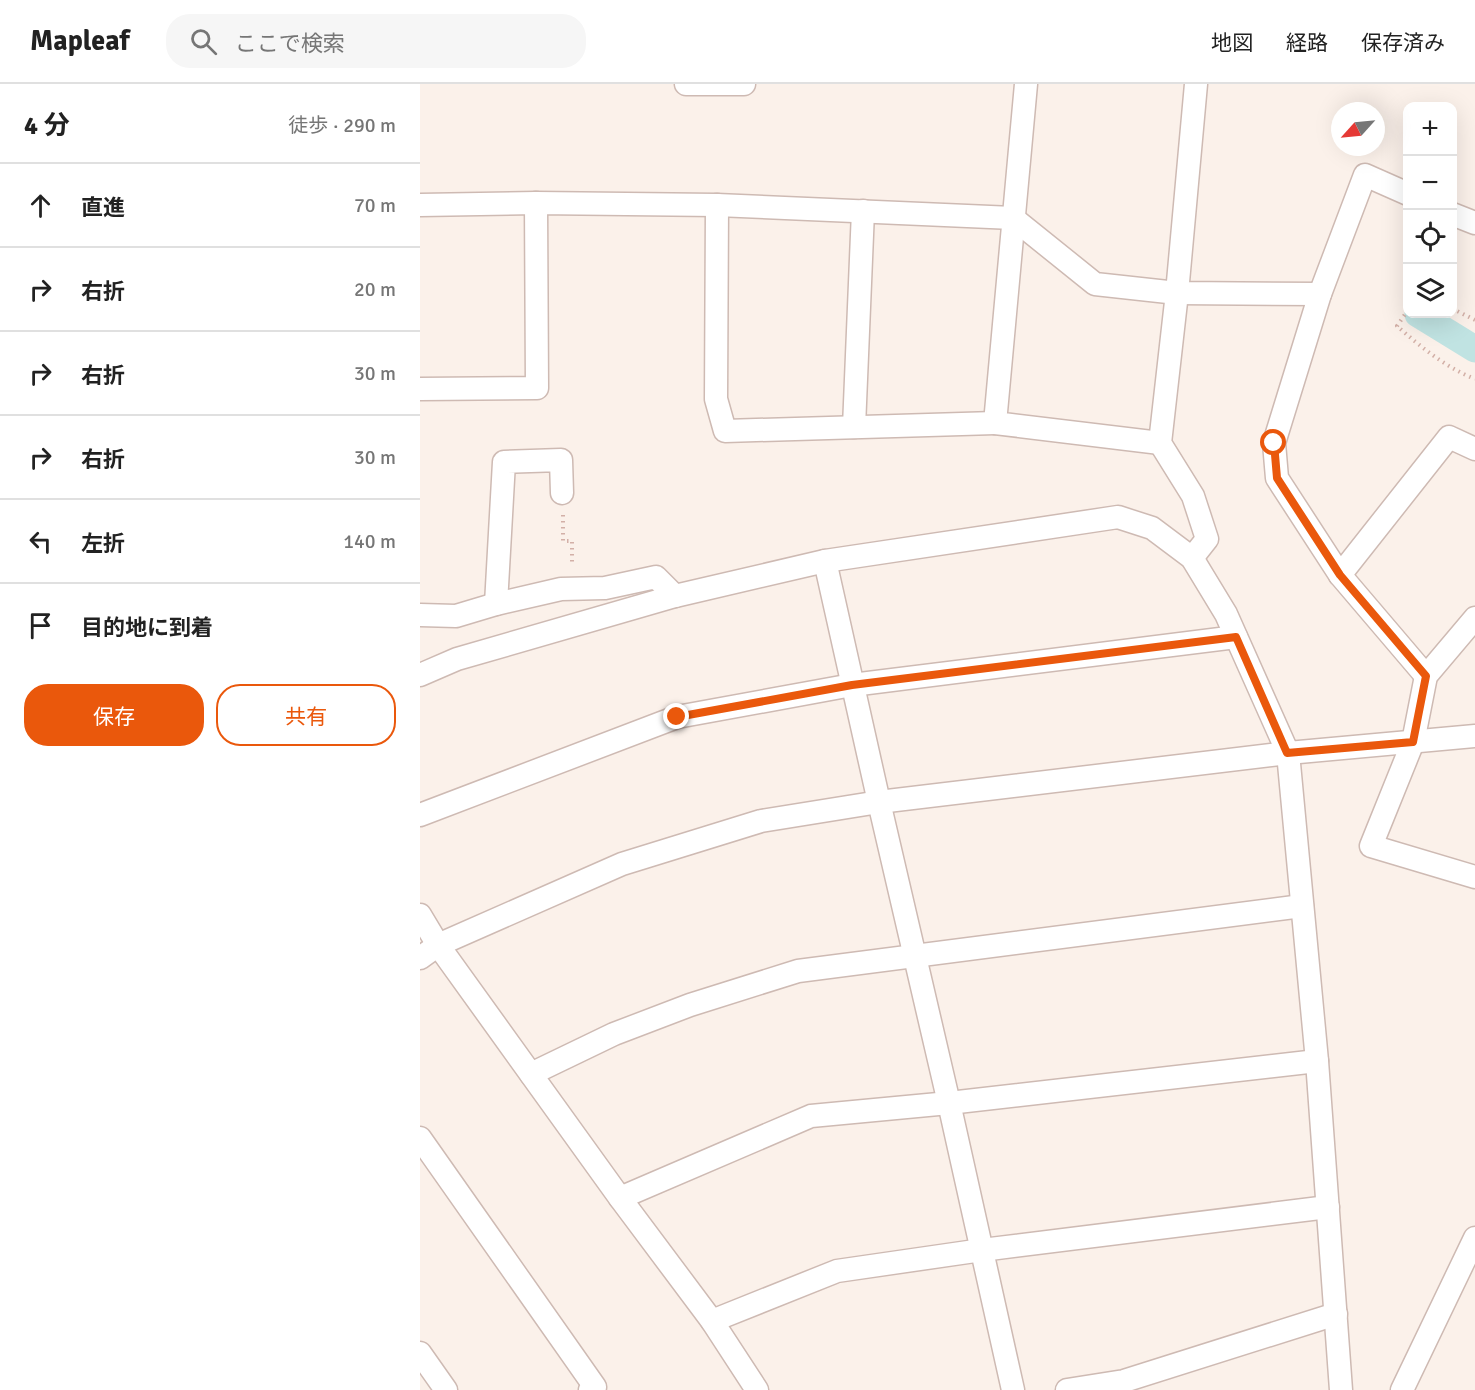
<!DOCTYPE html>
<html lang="ja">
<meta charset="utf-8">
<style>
:root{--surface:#fff;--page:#f6f6f6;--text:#222;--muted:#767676;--line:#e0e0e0;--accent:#ea580c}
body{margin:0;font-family:Signika,"Noto Sans JP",sans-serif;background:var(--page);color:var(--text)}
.controls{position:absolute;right:18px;top:18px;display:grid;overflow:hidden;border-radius:12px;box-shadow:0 6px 24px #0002}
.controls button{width:54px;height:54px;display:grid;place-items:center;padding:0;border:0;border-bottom:2px solid var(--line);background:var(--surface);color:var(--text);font:30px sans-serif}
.compass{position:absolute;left:911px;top:18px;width:54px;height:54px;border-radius:50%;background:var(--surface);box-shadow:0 6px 24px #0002;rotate:243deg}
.stop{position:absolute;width:18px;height:18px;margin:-14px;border:4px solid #ea580c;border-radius:50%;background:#fff}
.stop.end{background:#ea580c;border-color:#fff;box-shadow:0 2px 6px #0008}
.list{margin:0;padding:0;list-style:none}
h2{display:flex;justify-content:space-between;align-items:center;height:78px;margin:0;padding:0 24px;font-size:26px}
h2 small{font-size:20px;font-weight:400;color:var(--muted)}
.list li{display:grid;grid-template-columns:39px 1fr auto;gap:18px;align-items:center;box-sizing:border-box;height:84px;padding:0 24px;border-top:2px solid var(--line)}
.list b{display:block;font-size:22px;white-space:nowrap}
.list em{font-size:20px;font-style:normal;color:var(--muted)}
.actions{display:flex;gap:12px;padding:18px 24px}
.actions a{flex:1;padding:14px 0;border:2px solid var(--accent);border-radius:24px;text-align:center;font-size:21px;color:var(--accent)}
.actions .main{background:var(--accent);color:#fff}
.icon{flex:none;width:33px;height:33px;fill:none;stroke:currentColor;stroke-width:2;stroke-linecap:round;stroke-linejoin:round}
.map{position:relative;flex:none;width:1055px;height:1306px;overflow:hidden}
header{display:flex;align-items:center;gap:36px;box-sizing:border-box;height:84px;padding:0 30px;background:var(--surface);border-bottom:2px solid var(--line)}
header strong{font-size:28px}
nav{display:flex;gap:33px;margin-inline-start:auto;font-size:21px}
.search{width:420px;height:54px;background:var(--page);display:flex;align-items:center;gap:15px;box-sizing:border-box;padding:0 21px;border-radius:24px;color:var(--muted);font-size:22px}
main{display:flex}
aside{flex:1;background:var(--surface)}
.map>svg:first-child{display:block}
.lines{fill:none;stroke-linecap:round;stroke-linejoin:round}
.canal{stroke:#c0e3e2;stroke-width:27}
.minor-casing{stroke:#cebab3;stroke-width:25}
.path{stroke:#d3b0a7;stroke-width:4;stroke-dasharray:1.5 4.5;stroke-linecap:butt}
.minor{stroke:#fff;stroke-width:22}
.route{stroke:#ea580c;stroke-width:8}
</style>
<header>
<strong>Mapleaf</strong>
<div class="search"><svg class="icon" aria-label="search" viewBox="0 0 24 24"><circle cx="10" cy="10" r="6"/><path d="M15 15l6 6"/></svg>ここで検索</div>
<nav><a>地図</a><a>経路</a><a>保存済み</a></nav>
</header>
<main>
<aside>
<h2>4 分<small>徒歩 · 290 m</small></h2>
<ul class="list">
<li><svg class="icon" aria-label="ahead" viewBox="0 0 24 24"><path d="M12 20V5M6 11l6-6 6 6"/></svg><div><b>直進</b></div><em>70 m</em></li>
<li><svg class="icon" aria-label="right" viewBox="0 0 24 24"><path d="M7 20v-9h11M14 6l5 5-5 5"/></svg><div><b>右折</b></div><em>20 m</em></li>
<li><svg class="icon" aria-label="right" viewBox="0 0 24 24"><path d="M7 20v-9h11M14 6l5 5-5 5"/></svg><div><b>右折</b></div><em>30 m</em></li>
<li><svg class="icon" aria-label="right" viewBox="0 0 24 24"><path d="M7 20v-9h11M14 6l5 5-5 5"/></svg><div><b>右折</b></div><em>30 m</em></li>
<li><svg class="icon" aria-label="left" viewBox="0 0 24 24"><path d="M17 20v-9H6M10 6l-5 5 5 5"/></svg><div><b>左折</b></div><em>140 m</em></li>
<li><svg class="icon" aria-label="arrive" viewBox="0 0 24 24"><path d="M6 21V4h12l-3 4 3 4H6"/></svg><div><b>目的地に到着</b></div></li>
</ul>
<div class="actions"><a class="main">保存</a><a>共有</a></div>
</aside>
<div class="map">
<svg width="1055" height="1306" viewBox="0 0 1055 1306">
<rect width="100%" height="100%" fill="#fbf1ea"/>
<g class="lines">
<polyline class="canal" points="998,230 1055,265"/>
<g class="minor-casing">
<g id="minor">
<polyline points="266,0 324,0"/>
<polyline points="606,0 575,339 740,359"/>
<polyline points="988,110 945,91 900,210 854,359 857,394 920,491 1006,592"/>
<polyline points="0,121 116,119 297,121 593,134 675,200 757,209 900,210"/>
<polyline points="297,121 296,315 305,347 575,339"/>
<polyline points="1032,130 1055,139"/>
<polyline points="0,305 117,304 116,119"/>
<polyline points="434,343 443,127"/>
<polyline points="772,474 787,455 773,412 740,359 757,209 776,0"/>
<polyline points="405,477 459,718 529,1019 593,1306"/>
<polyline points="920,491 1029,353 1055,365"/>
<polyline points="76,520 84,378 141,376 142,409"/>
<polyline points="0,531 36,532 76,520 141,505 185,504 236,493 255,512"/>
<polyline points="1055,534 1006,592 993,658 951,762 1055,793"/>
<polyline points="0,591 37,575 255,512 405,477 698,433 732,444 772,474 806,530 868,669 897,977 921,1306"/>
<polyline points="0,731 257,633 432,601 816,553"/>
<polyline points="0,831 18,861 200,1114 292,1237 337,1306"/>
<polyline points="0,874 18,861 202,780 341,737 459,718 868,669 1055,652"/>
<polyline points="111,990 194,950 270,921 378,887 882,822"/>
<polyline points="0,1054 175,1303 170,1306"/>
<polyline points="200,1114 391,1032 529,1019 897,977"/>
<polyline points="292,1237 417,1187 562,1166 908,1123"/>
<polyline points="0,1269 26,1306"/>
<polyline points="647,1306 704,1297 916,1230"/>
<polyline points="982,1306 1055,1154"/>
</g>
</g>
<g class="path">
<polyline points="1032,225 1037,227 1055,236"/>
<path d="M988 226 977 242C1001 263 1025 283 1055 295"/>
<polyline points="143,431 143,457 152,457 152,482"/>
</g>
<use href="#minor" class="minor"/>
</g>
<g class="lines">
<polyline class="route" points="257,633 432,601 816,553 867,669 993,658 1006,592 920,491 857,394 854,359"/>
</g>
</svg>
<div class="controls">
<button>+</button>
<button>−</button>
<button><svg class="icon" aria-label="locate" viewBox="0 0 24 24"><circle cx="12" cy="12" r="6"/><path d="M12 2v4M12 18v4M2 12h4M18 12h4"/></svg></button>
<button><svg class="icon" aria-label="layers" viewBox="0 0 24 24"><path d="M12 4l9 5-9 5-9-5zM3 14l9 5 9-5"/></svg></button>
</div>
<svg class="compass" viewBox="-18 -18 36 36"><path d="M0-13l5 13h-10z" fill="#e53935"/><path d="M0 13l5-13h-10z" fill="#767676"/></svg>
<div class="stop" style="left:854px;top:359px"></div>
<div class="stop end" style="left:257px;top:633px"></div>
</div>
</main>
